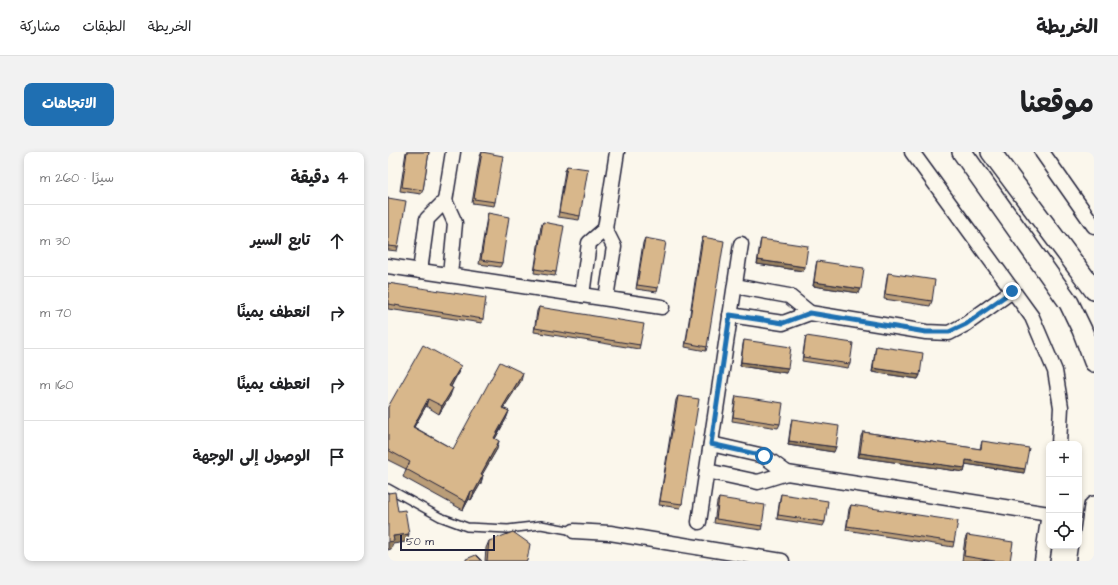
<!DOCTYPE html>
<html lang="ar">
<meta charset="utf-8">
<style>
:root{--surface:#fff;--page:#f2f2f2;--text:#202124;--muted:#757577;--line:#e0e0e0;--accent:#1f6fb2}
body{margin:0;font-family:"Architects Daughter","Playpen Sans Arabic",sans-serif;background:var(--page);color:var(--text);direction:rtl}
.controls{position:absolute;right:12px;bottom:12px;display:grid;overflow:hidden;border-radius:8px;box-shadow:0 2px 6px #0003}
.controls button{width:36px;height:36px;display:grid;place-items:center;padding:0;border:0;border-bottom:1px solid var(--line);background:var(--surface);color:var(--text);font:20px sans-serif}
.scale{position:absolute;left:12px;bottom:10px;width:95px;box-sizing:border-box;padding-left:4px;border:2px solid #22223b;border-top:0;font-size:11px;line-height:14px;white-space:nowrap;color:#22223b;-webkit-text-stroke:3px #fbf7ec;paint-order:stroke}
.stop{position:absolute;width:12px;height:12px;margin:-9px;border:3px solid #1f6fb2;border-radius:50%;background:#fff}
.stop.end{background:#1f6fb2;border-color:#fff;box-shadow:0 1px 4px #0008}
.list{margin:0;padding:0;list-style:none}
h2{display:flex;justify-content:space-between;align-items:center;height:52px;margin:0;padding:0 16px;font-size:17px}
h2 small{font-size:13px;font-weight:400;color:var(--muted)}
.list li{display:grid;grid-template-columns:26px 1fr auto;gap:12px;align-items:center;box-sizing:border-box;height:72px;padding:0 16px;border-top:1px solid var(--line)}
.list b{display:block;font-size:15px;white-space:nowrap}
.list em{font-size:13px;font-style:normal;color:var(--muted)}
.icon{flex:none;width:22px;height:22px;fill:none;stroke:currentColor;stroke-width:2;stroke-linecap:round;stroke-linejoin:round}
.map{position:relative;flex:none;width:706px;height:409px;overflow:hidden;direction:ltr;border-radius:8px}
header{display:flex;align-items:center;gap:24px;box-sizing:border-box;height:56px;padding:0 20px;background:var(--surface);border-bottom:1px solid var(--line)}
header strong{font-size:19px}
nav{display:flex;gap:22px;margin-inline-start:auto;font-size:14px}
.intro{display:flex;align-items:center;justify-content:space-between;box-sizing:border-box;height:96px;padding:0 24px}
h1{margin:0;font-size:28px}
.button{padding:10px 18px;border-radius:8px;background:var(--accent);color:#fff;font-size:14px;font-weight:700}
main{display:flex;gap:24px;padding:0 24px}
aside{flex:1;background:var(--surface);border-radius:8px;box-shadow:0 2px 6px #0003}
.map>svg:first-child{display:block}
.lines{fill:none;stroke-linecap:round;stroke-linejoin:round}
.service-casing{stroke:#22223b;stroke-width:10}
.minor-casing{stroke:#22223b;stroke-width:17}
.secondary-casing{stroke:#22223b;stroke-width:22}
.service{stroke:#fbf7ec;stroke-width:7}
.minor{stroke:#fbf7ec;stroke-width:14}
.secondary{stroke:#fbf7ec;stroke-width:19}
.wall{fill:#ba9d78;stroke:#22223b}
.shaded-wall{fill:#978061;stroke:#22223b}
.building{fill:#d8b78b;stroke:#22223b}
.route{stroke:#1f6fb2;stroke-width:5}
</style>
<header>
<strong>الخريطة</strong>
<nav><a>الخريطة</a><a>الطبقات</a><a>مشاركة</a></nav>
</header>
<div class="intro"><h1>موقعنا</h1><a class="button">الاتجاهات</a></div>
<main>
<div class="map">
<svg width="706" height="409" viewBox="0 0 706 409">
<rect width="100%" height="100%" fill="#fbf7ec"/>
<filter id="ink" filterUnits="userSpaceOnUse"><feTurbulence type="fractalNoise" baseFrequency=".025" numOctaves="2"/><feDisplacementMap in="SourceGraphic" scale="8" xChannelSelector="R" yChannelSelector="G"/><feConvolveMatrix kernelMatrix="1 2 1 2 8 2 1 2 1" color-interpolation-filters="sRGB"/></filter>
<g filter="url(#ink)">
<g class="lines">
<g class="service-casing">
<polyline id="service" points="0,336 52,365 79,375 120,377 153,373 186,379"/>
</g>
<g class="minor-casing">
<g id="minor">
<polyline points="524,0 644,165 667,219 673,255 671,292"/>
<polyline points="654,0 706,74"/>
<polyline points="57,49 65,0"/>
<polyline points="217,77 229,0"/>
<polyline points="0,114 274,155"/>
<polyline points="32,119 39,67 57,49 67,71 62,123"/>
<polyline points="194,143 201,91 217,77 226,95 218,146"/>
<polyline points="422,161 538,180 561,181 578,172 624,139"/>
<polyline points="342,163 395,171 422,161 401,144 347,134"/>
<polyline points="319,319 370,330 399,321 376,304 323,292"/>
<polyline points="399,321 661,362"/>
<polyline points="311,370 353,92"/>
<polyline points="186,379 222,381 394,409"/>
<polyline points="654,409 661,361"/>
</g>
</g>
<g class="secondary-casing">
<g id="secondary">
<polyline points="574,0 681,151 694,178 706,210"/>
<polyline points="603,0 706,138"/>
<polyline points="698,409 706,354"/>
</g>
</g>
<use href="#service" class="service"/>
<use href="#minor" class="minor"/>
<use href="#secondary" class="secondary"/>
</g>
<g class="wall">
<polygon points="18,0 41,0 35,38 33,42 12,39"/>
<polygon points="94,0 107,50 106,54 84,51 92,4"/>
<polygon points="179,14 192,64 191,68 170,65 177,18"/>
<polygon points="0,46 10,95 9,99 0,98"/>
<polygon points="100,61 114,111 112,115 91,112 99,65"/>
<polygon points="155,70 168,120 167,124 146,121 153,74"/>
<polygon points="315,85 319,195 318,199 297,195 313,90"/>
<polygon points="257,86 270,136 269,140 248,137 255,91"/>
<polygon points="373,87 417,115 415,119 369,112 372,91"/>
<polygon points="429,109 471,141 425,134 428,113"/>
<polygon points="500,121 544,149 542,154 496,147 499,125"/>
<polygon points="0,131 95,167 94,171 0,157"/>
<polygon points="151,155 252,193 251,197 146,180 149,159"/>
<polygon points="418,184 462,212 460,216 414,209 417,188"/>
<polygon points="356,188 398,221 352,214 355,192"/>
<polygon points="488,194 532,223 530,227 484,220 487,199"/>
<polygon points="73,214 70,221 63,235 62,244 51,262 38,254 26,275 65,297 133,229 115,256 121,259 118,267 107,287 109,297 94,322 95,323 93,331 83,348 81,347 75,358 15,325 18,317 0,308 0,255"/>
<polygon points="290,244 294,352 292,356 271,353 288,248"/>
<polygon points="348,244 392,272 390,276 344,269 347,248"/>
<polygon points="404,267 446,300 400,293 403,271"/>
<polygon points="475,280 592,297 594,289 636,321 578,312 576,320 470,305 473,284"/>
<polygon points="393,342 437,370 435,374 389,367 392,346"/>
<polygon points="331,346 374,374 373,378 326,371 329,350"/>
<polygon points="463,353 566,390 565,395 458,378 461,357"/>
<polygon points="579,383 622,409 574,409 577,387"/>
<polygon points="101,389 139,409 97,409 98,396"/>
</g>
<g class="shaded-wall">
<polygon points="370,108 417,115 415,119 369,112"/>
<polygon points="426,130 473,137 471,141 425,134"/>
<polygon points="353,210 400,216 398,221 352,214"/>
<polygon points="73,214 70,221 59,242 61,234"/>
<polygon points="485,216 532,223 530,227 484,220"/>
<polygon points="135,221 133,229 111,263 114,256"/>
<polygon points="65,236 62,244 51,262 54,254"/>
<polygon points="40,247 38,254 22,282 25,275"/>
<polygon points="121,259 118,267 103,294 106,286"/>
<polygon points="111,289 109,297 90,330 93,322"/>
<polygon points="401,289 448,295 446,300 400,293"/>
<polygon points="472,301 577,316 576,320 470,305"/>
<polygon points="578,308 637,317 636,321 577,312"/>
<polygon points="95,323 93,331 83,348 86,340"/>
<polygon points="83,339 81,347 75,358 78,350"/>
<polygon points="21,382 18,390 5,392 3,397 0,398 0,390 5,384"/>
</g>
<g class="building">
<polygon points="19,0 41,0 35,38 14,35"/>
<polygon points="94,0 115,4 107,50 86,47"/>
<polygon points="179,14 200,17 192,64 171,60"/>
<polygon points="0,46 18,49 10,95 0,94"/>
<polygon points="100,61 121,65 114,111 93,108"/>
<polygon points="155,70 176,74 168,120 147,117"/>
<polygon points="315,85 336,89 319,195 298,191"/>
<polygon points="257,86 278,90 270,136 249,133"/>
<polygon points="373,87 420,94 417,115 370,108"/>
<polygon points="429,109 476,116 473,137 426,130"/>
<polygon points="500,121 547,128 544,149 497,142"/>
<polygon points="0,131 98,146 95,167 0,152"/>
<polygon points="151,155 256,172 252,193 147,176"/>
<polygon points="418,184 465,191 462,212 415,205"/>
<polygon points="356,188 403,195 400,216 353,210"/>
<polygon points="35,193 73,214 61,234 65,236 54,254 40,247 25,275 65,297 112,210 135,221 114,256 121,259 106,286 111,289 93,322 95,323 86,340 83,339 78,350 18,317 22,310 0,298 0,255"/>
<polygon points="488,194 535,201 532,223 485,216"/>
<polygon points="290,244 311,247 294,352 272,349"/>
<polygon points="348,244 395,251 392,272 345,265"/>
<polygon points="404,267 451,274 448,295 401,289"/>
<polygon points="475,280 593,297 594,289 641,296 637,317 578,308 577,316 472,301"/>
<polygon points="7,340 10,359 17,358 21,382 5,384 6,389 0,390 0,341"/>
<polygon points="393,342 440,349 437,370 390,363"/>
<polygon points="331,346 377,353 374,374 328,367"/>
<polygon points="463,353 570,369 566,390 459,374"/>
<polygon points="125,380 142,392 139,409 99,409 101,389"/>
<polygon points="579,383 625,390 622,409 606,409 576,404"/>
<polygon points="88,403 94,409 78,409 78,407"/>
</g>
</g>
<g class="lines" filter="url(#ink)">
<polyline class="route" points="376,304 323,292 342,163 395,171 422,161 538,180 561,180 578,172 624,139"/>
</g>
</svg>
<div class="controls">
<button>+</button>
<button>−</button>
<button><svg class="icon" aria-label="locate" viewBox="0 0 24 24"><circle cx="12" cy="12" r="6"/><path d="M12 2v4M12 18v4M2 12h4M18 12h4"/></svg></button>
</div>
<div class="scale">50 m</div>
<div class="stop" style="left:376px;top:304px"></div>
<div class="stop end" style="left:624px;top:139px"></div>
</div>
<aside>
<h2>4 دقيقة<small>سيرًا · 260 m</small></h2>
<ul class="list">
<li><svg class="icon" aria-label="ahead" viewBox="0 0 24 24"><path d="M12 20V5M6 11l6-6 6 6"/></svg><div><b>تابع السير</b></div><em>30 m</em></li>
<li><svg class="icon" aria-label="right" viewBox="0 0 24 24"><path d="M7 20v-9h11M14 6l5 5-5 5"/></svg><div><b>انعطف يمينًا</b></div><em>70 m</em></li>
<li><svg class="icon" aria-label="right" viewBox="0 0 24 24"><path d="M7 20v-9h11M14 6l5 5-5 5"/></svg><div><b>انعطف يمينًا</b></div><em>160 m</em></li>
<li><svg class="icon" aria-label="arrive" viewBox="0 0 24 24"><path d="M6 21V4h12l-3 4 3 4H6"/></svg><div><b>الوصول إلى الوجهة</b></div></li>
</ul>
</aside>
</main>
